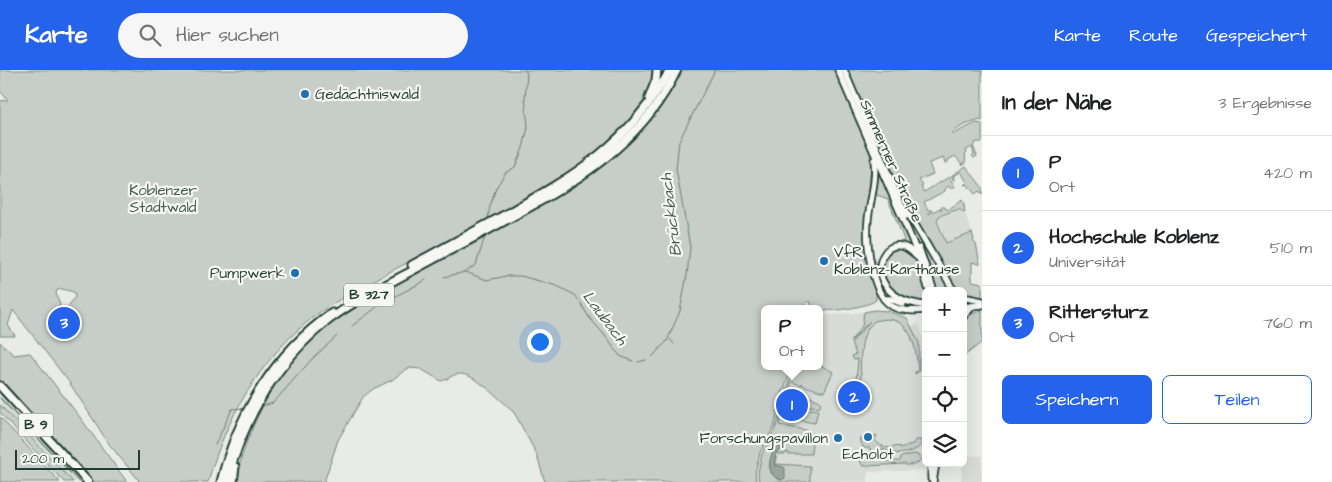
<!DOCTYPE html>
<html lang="de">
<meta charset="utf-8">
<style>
:root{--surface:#fff;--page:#f6f6f6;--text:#202124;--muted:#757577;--line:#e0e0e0;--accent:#2563eb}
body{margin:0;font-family:"Architects Daughter",sans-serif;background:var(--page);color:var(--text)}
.controls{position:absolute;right:15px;bottom:15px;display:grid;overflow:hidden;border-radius:8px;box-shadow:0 5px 20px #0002}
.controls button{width:45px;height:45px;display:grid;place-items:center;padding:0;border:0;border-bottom:1px solid var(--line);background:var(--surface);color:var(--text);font:25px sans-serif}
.scale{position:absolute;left:15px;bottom:12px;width:125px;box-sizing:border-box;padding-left:5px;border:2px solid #1f3d34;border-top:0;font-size:14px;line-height:18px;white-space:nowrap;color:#1f3d34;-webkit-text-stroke:4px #f6f6f2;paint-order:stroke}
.you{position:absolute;left:539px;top:271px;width:18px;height:18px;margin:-12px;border:4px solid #fff;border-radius:50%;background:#1a73e8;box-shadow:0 0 0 8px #1a73e833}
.badge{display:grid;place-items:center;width:32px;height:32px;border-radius:50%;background:var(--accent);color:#fff;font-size:16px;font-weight:700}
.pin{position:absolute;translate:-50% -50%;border:2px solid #fff;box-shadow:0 1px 5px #0006}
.popup{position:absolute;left:761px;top:235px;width:62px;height:65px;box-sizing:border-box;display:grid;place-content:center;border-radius:8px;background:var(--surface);filter:drop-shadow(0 1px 4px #0005);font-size:16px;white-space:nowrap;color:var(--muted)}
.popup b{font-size:19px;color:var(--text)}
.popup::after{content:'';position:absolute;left:50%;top:100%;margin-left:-10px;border:10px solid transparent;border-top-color:var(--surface)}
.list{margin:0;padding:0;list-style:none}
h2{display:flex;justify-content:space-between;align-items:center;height:65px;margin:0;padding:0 20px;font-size:21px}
h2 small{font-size:16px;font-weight:400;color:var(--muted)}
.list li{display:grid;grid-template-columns:32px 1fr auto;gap:15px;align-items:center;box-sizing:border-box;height:75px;padding:0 20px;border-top:1px solid var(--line)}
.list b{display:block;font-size:19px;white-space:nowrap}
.list p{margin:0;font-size:16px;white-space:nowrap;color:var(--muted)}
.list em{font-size:16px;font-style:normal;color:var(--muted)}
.actions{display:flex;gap:10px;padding:15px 20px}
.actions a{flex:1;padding:11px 0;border:1px solid var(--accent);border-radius:8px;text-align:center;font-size:18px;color:var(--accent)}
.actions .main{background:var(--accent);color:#fff}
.icon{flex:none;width:28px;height:28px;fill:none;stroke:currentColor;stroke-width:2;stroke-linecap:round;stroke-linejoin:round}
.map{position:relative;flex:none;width:982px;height:412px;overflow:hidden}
header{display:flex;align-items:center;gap:30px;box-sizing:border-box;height:70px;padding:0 25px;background:var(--accent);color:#fff}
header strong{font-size:24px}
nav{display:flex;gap:28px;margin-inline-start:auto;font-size:18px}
.search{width:350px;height:45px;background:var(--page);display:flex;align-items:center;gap:12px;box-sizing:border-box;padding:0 18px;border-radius:28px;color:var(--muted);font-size:19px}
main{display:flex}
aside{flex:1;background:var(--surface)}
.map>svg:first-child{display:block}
.built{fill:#d8dcd8}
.green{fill:#c7cec9;stroke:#73867e;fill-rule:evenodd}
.water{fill:#99a6a0;stroke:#687c75}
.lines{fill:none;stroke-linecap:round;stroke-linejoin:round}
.stream{stroke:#687c75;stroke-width:1}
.tertiary-casing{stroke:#1f3d34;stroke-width:9}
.primary-casing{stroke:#1f3d34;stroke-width:11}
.trunk-casing{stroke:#1f3d34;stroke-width:11}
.tertiary{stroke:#f6f6f2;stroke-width:5.5}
.primary{stroke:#f6f6f2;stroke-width:7}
.trunk{stroke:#f6f6f2;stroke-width:7}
.rail{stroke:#1f3d34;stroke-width:1}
.poi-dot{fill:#1f6fb2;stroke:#f6f6f2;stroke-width:2}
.labels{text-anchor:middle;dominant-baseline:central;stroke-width:4.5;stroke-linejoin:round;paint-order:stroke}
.shield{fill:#f6f6f2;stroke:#60746d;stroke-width:1}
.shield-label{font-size:14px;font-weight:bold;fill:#1f3d34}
.poi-label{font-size:15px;fill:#1f3d34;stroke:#f6f6f2;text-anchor:start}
.street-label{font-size:15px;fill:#1f3d34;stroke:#f6f6f2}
.park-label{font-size:15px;fill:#415a52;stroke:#f6f6f2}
.water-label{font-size:16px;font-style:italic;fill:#445c54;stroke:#f6f6f2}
</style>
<header>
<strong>Karte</strong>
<div class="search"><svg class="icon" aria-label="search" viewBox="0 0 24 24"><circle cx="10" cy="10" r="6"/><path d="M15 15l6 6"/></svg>Hier suchen</div>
<nav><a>Karte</a><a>Route</a><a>Gespeichert</a></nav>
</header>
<main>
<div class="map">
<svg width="982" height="412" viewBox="0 0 982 412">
<rect width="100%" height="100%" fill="#e9ebe7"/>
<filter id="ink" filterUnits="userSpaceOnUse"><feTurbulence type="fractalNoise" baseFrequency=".02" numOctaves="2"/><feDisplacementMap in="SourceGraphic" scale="10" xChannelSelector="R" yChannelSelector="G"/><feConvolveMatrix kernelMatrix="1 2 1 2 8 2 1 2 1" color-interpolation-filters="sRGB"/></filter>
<g filter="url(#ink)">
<g class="built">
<polygon points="959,139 965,143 972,163 946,173 937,148"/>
<polygon points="874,241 888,244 910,257 918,253 925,271 926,400 868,402 868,412 756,412 755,403 760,382 772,361 782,324 793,296 820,296 820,246"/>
<polygon points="0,324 35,360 82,412 73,412 0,335"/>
<polygon points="963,385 982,386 982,412 961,412"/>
</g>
<g class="green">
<path d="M0 0H655C647 96 386 191 312 248 260 289 225 350 208 412H139L138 409 109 374 69 312 13 240 8 255 15 266H0V31L8 30 0 21ZM62 219 74 222 75 227 57 251 58 257 63 261 58 265 47 254 48 251 55 247 60 235 56 224 57 220Z"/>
<path d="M682 0H835L870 82C875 110 865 132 865 159 864 182 870 202 876 224V230C870 236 833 242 824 240 821 240 819 239 817 237L812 238 810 231 805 233 807 238 811 239H764V296H793L782 324 774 357 760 382 755 403 756 412H545L536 383 516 346 512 340C500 330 475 303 459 304 452 304 448 310 441 311L421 299 410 298 405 300 392 310 373 319 363 327 338 370 324 412H236C240 387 249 363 261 340 268 326 276 311 286 298 330 241 400 212 461 179L462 180C484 169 504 156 525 144 569 120 611 95 644 57 659 40 671 20 682 0Z"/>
<polygon points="846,0 982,0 982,51 980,50 964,55 951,63 953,64 976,53 982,54 982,72 976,72 973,76 977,86 974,88 972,86 974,84 972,77 966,80 967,82 965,84 966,93 963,93 963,95 955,86 948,90 948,92 945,93 943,88 929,93 933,104 919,110 923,116 921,117 924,122 949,107 955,117 951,119 949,116 945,119 945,121 924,132 928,140 932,140 929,142 929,144 940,138 941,140 941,137 945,137 947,140 962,130 964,135 965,143 959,139 939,146 937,151 946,173 972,163 974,169 973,171 976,174 980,194 972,192 972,211 982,213 982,230 963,225 963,221 957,221 951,213 918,155 872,61"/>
<polygon points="876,96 913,179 901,173 904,170 888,129 877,125 874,120"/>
<polygon points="966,96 982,117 982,125 979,121 975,124 967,114 964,115 967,112 961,102 953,106 955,110 954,111 951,106"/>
<polygon points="914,156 948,217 949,221 938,221 927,188"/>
<path d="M899 178C902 179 907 180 910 182 923 192 926 217 926 231 907 232 881 220 882 197 883 192 886 187 888 182Z"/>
<path d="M875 240 887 241 907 248 919 273V299L918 302 915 304V302L918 301C916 275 910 241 875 251 855 265 862 302 861 324H864V326L859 325 857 316 859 315 856 309 858 292 857 289 854 290 852 286 856 284 851 273 870 251 850 272 862 256 864 242Z"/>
<polygon points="982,240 982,272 963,287 963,250 967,246"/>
<polygon points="0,272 14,285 30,283 79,346 127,412 93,412 0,313"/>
<path d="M820 295 833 302 824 322 802 315V313L801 315 792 312 789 319 818 330 821 332 819 338 813 336 799 337 801 331 786 326 782 338 797 343 798 340 813 339 818 340 815 353 792 349 791 347 790 349 781 347 779 355 810 361V363L813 364 811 384H788V382H786V384H777V381H780H773C770 394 764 403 781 410L774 395V388L776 387V394L810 396V412H759L758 403 762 384 776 357 785 325 795 296H820Z"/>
<polygon points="0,335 73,412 64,412 0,343"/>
<polygon points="0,347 60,412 0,412"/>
<path d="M876 365 877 367 874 368C878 376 884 377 892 378L893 376 901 377V379L914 373 915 370H921V375C917 381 902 385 894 383 890 382 887 380 882 379 877 379 876 381 871 382L870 378H863L860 369 870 368Z"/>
<path d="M915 384 921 387C920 395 913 395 906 395V394L863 396 860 391 865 386H867L869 390 877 387 885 388V391H900L901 387Z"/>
</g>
<path class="water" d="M777 376 780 377 781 380 776 382 774 395 784 397 785 399V408L781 410C767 404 768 393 773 382L772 380Z"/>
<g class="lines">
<g class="stream">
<polyline points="488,149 490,136 496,118 505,103 515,97 523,78 528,57 525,28 527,4 525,0"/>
<polyline points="467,201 476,195 486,163"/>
<polyline points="444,207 465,202 487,210 507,206 521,206 557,216 575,225 582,235 588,246 602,262 620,286 633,291"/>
<polyline points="352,256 381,234 426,210"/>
<polyline points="670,269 674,274"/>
<polyline points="652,287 667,271 680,241 687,205 690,177 676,99 679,71 715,0"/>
<polyline points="638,292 646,290"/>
<polyline points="259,337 273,333 312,289 337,266"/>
<polyline points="215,375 232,339 245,338"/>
</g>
<g class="tertiary-casing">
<g id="tertiary">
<polyline points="838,0 912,170 920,191 929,221"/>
<polyline points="844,0 906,146"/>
<path d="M874 90C877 109 870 131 868 150 866 172 871 220 889 234 898 242 914 241 926 240"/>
<polyline points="907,141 954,221"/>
<polyline points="919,178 934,221"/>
<path d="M917 187C884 147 851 225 923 235"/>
<polyline points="963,227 982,231"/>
<polyline points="884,229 891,229 903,234"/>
<polyline points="963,237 982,235"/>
<polyline points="963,247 973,236"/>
<polyline points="931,409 931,393"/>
<polyline points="933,412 936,393"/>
</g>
</g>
<g class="primary-casing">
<polyline id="primary" points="0,316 88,412"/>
</g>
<g class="trunk-casing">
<g id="trunk">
<polyline points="649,28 656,10 657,0"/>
<path d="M412 195C443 178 475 161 506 144 577 104 629 74 670 0"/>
<path d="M221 412C237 345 275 283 332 243"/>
<path d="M227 412C243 348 278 289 330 249 358 228 390 213 421 196 458 176 494 157 530 137 591 103 646 65 677 0"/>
<polyline points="233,412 235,397"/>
</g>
</g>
<use href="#tertiary" class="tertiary"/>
<use href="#primary" class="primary"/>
<use href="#trunk" class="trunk"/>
<polyline class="rail" points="0,328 79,412"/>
</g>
</g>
<g class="poi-dot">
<circle cx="305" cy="24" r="5"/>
<circle cx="824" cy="191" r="5"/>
<circle cx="295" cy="203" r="5"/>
<circle cx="868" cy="367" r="5"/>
<circle cx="838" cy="368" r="5"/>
</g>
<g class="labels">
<g class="shield">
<rect x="344" y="213.5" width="50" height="23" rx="4"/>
<rect x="18.5" y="343.5" width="35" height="23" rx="4"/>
</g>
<g class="shield-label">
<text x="369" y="225">B 327</text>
<text x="36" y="355">B 9</text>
</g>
<g class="poi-label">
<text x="315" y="24">Gedächtniswald</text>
<text x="834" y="182">VfR<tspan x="834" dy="17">Koblenz-Karthause</tspan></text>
<text x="285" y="203" text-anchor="end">Pumpwerk</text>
<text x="828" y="368" text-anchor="end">Forschungspavillon</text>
<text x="868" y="384" text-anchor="middle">Echolot</text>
</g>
<g class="street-label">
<text transform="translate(891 91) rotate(66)">Simmerner Straße</text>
</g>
<g class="park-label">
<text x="163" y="120">Koblenzer<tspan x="163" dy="17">Stadtwald</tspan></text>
</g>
<g class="water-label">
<text transform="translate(671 145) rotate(-97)">Brückbach</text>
<text transform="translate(605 248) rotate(53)">Laubach</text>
</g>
</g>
</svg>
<div class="controls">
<button>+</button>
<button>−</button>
<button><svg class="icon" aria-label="locate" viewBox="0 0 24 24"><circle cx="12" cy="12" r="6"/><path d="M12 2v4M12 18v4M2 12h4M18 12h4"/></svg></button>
<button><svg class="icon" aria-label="layers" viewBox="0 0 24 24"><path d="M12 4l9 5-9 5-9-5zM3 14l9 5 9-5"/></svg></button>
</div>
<div class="scale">200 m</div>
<div class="you"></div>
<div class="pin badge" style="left:792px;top:335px">1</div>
<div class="popup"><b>P</b>Ort</div>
<div class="pin badge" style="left:854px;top:327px">2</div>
<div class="pin badge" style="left:64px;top:253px">3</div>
</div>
<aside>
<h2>In der Nähe<small>3 Ergebnisse</small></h2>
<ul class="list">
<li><span class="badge">1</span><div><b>P</b><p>Ort</p></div><em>420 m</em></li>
<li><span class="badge">2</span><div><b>Hochschule Koblenz</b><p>Universität</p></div><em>510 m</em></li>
<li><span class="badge">3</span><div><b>Rittersturz</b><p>Ort</p></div><em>760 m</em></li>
</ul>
<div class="actions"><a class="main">Speichern</a><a>Teilen</a></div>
</aside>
</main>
